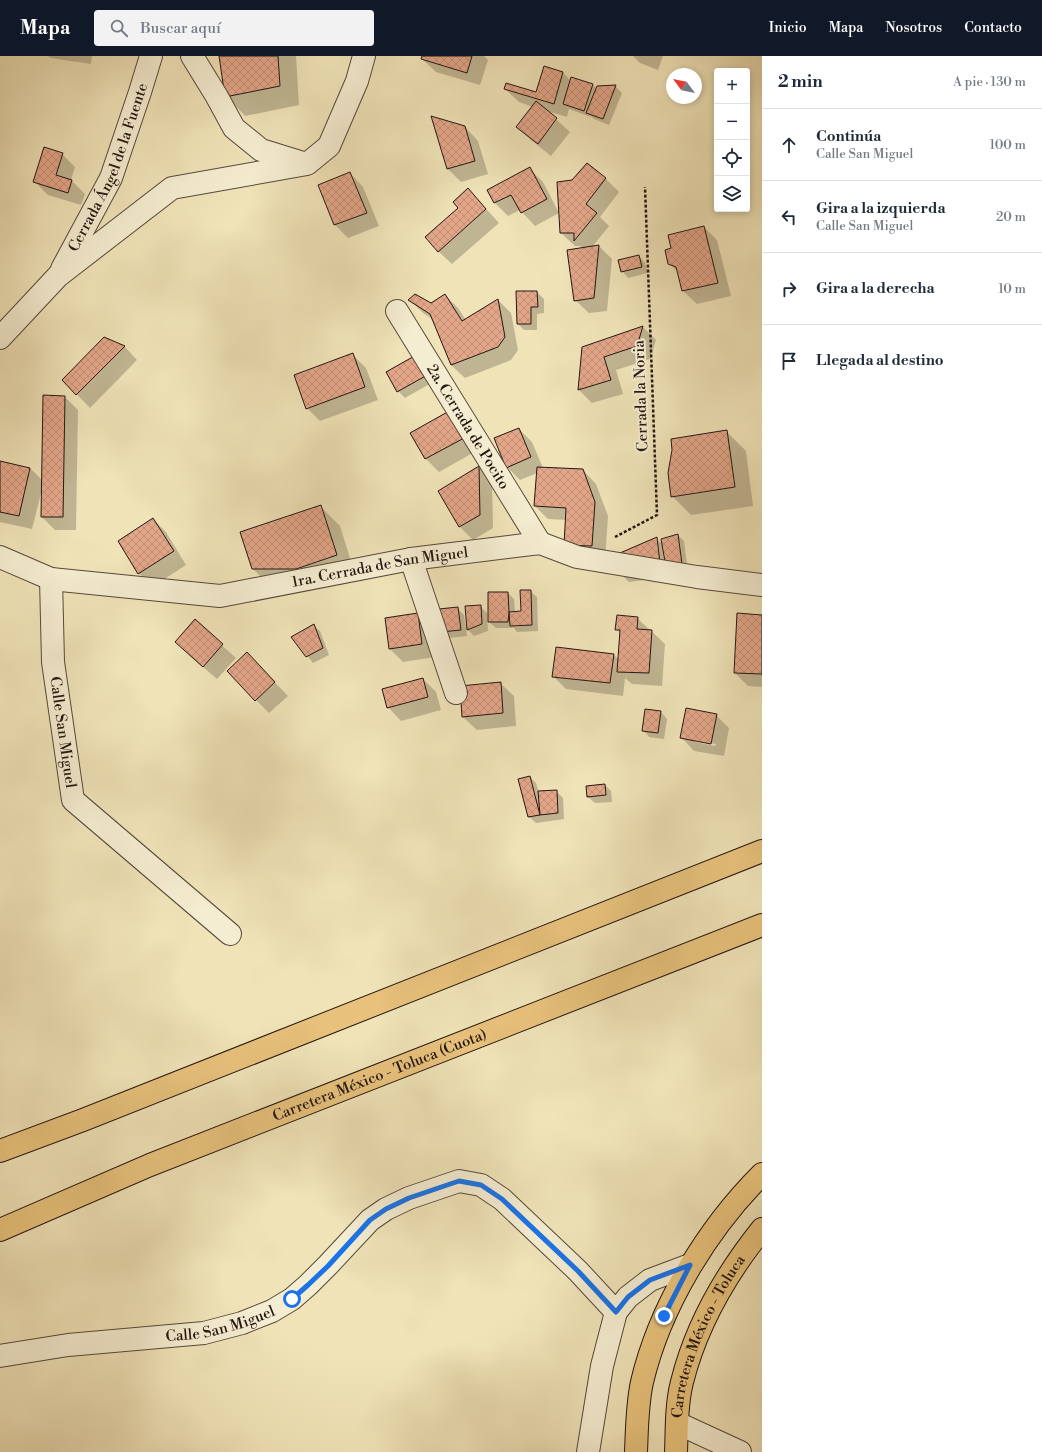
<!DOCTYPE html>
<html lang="es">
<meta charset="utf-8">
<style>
:root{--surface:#fff;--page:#f2f2f3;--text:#1f2937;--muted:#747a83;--line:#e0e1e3;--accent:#111827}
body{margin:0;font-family:"Libre Bodoni",serif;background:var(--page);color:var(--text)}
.controls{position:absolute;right:12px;top:12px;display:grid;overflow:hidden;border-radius:4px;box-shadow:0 2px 6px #0003}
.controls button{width:36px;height:36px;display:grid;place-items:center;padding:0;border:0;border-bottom:1px solid var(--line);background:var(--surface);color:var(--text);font:20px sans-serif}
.compass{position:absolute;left:666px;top:12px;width:36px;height:36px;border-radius:50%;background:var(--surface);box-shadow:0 2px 6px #0003;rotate:302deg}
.stop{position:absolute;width:12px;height:12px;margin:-9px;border:3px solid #1a73e8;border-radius:50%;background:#fff}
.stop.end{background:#1a73e8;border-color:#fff;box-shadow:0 1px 4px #0008}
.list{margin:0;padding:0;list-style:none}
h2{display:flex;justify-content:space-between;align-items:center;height:52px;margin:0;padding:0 16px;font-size:17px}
h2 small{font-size:13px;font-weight:400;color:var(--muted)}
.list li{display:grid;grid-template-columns:26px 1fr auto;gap:12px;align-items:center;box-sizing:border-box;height:72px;padding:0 16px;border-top:1px solid var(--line)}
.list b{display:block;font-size:15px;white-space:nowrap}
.list p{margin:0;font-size:13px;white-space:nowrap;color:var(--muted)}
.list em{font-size:13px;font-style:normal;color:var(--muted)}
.icon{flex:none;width:22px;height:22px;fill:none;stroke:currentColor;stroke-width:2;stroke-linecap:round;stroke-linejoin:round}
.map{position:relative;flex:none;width:762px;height:1396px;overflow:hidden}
header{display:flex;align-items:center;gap:24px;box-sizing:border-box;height:56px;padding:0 20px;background:var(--accent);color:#fff}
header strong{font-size:19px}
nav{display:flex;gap:22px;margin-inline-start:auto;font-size:14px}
.search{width:280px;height:36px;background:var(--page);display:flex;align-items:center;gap:10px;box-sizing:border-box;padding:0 14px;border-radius:4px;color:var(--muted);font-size:15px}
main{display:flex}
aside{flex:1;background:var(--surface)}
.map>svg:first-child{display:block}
.shadow{fill:#0003;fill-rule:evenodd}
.building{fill:url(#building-cross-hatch);stroke:#231611}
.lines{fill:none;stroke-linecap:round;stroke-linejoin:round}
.street-casing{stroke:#56493b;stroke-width:24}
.primary-casing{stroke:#231611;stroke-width:24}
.highway-casing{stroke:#231611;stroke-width:24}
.path{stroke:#231611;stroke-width:2.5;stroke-dasharray:3 2;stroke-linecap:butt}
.street{stroke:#f5edd1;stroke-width:22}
.primary{stroke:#e8c27c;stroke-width:22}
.highway{stroke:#e8c27c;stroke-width:22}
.route{stroke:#1a73e8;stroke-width:5}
.labels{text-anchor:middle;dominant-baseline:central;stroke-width:4;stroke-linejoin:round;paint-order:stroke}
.street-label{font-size:15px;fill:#231611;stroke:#f5edd1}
</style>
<header>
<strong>Mapa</strong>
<div class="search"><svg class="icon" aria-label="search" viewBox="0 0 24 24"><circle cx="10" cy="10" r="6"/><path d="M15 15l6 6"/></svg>Buscar aquí</div>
<nav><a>Inicio</a><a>Mapa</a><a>Nosotros</a><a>Contacto</a></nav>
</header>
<main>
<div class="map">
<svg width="762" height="1396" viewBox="0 0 762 1396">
<defs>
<pattern id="building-cross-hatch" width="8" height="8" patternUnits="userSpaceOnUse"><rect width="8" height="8" fill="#e3a689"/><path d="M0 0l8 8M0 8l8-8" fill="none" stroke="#c28e75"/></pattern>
</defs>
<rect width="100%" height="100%" fill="#f0e3b8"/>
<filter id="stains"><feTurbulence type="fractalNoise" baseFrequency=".005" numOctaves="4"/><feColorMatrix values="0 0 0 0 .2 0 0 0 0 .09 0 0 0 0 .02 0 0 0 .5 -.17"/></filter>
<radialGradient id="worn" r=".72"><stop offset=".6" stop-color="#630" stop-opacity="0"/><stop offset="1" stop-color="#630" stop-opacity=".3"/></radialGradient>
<g class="shadow">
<polygon points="48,0 92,0 91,8 51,2"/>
<polygon points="220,0 296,0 299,49 245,60 226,40"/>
<polygon points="423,0 484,0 488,4 480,29 436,16 422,3"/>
<polygon points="633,0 663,0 658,14 640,7"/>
<polygon points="544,11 563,17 571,25 593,29 597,33 615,30 622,37 609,69 594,63 591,60 591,61 569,53 567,61 547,55 570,76 551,100 531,84 518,71 533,51 519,46 505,33 536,37"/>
<polygon points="465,71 478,85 488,118 461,126 448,113"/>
<polygon points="62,98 75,111 71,124 85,138 81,149 48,139 35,126"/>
<polygon points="587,108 606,123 619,136 600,161 609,170 593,190 599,190 612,203 607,255 589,257 575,244 583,192 580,190 575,190 561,177 573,125"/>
<polygon points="530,113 543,126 559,157 535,170 520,154 508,160 495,147 489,135"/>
<polygon points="350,117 363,131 379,170 348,182 335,169"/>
<polygon points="468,133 499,167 452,208 438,195"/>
<polygon points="704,171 717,184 731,240 697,248 683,235 679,217 669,207 672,193"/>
<polygon points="639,200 645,207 648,217 628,222 622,215"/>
<polygon points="537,236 544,243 544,257 537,258 537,274 524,274 518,268"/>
<polygon points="445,239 458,252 466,264 498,244 511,257 518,294 511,304 465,322 451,309 434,264 423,257 410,244 431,248"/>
<polygon points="643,271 656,284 650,303 616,314 623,338 592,347 579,334 583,292"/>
<polygon points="124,290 137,304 90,352 63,324"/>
<polygon points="353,299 366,312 378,344 320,365 307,352"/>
<polygon points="418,299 435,325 405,342 398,335"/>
<polygon points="64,340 78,354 76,474 55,474 42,461 42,433 32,473 0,466 0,406 30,412 43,425"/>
<polygon points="464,369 478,394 439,416 426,403 412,377"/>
<polygon points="519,373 532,386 543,412 583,414 596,428 608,460 605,503 578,502 567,464 548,463 535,450 537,417 520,424 507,411"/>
<polygon points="726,375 746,395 753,450 691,459 672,440"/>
<polygon points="479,411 492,424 493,472 473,484 460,471 439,436"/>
<polygon points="321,451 340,470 355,518 272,532 253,513"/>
<polygon points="153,463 166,476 186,509 152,531 139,517"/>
<polygon points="678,479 684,485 688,515 673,520 629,526 616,513 656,482 663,489"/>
<polygon points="530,535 537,541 538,575 517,576 514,572 496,572 489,566 508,537 514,543 515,557 522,556"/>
<polygon points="480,550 487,557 488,575 474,580 468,574 466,551"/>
<polygon points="457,552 464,559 467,580 449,582 442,576"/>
<polygon points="418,558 431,571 435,601 403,606 390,593"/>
<polygon points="762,560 762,631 748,630 735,617"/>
<polygon points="637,562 665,588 662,630 632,628 625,622 623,640 566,633 553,620 613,598 619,604 621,578 617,573"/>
<polygon points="195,565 236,602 217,623 189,599"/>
<polygon points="313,569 320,575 329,599 313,607 292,581"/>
<polygon points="260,611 288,640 269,657 256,644"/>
<polygon points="423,623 436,636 441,654 401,665 388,651"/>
<polygon points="500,627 514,640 516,670 477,674 463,661"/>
<polygon points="661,656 667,663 664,683 649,681 643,674"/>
<path d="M716 659 729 672 724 700 694 695 681 681ZM695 684 716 688 715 690 695 686Z"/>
<polygon points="530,721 536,727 539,736 556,735 563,742 564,763 536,767 529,761"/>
<polygon points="605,729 611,735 612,746 595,747 588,741"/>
</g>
<g class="building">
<polygon points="219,0 278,0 280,30 225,41"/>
<polygon points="422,0 472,0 467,17 421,3"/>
<polygon points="544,10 563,16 554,48 504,33 506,27 536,36"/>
<polygon points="571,21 593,28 584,55 563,48"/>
<polygon points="616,29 603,63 586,57 597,30"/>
<polygon points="536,45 557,62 538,88 516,71"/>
<polygon points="431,60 465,70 475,105 447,113"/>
<polygon points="44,91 63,97 56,119 72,124 68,137 33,126"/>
<polygon points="587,107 606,122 586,148 597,157 574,185 574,177 560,177 557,126 572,124"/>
<polygon points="530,111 547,143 521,157 511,139 494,147 487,134"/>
<polygon points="350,116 367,157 334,169 318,129"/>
<polygon points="468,132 486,153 438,196 425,181 458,152 453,146"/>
<polygon points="704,170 718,227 682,235 676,211 668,208 665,194 671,192 668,179"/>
<polygon points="599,189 594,242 574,245 567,194"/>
<polygon points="639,199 642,211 621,216 618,204"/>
<polygon points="516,235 537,235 538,251 531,251 531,268 517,268"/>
<polygon points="415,238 431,247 445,238 462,265 498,243 505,281 498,291 451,309 430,258 408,244"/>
<polygon points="643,270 637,290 604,301 611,324 578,334 582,291"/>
<polygon points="104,281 125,290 76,339 62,324"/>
<polygon points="353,297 365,331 306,353 294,319"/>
<polygon points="418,298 429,318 397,336 386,316"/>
<polygon points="43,339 65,340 63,461 41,461"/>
<polygon points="451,354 466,381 425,403 410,377"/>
<polygon points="519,372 531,401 506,412 494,382"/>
<polygon points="727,374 735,431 671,441 668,417 672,394 671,383"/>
<polygon points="0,405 30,412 19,460 0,456"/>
<polygon points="479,410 480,459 459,471 438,435"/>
<polygon points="537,411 583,413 595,446 592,490 564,489 566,452 534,450"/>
<polygon points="321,449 337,499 296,513 252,513 240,476"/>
<polygon points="153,462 174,495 138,518 118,485"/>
<polygon points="678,478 682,508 666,511 661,483"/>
<polygon points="657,481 660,507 613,500"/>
<polygon points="520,534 531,534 532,569 510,570 509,556 521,555"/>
<polygon points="488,536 508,536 509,556 508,566 488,566"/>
<polygon points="481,549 482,568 467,574 465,550"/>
<polygon points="458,551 461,574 441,576 439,553"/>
<polygon points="418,557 422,588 389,593 385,562"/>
<polygon points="737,557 762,559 762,618 734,617"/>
<polygon points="617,559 638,561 637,573 652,574 649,617 617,616 620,574 615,574"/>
<polygon points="195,563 223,588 203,611 175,586"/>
<polygon points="314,568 323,592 306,601 291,581"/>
<polygon points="556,591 614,598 610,627 552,621"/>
<polygon points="247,596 275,626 255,645 227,615"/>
<polygon points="423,622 428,641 387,652 382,633"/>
<polygon points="501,626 503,657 462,661 460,630"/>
<polygon points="686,652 717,658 711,688 680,682"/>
<polygon points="645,653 661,655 658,677 642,675"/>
<polygon points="530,720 540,759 528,761 518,723"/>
<polygon points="605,728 606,739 587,741 586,730"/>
<polygon points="557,734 558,757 540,759 538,735"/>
</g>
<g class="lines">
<g class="street-casing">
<g id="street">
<polyline points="192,0 216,39 234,72 261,94 303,107"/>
<path id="s1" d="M62 213 111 122 140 36 151 0"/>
<path id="s2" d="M397 255 540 487"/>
<polyline points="0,282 58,220 172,132 307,108 329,90 357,25 364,0"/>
<path id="s3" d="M0 501 51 523 220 540 411 503 540 487 577 501 697 521 762 529"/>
<polyline points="411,503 456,637"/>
<path id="s4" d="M51 523 53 606 73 744 230 878"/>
<path id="s5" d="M0 1300 68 1289 204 1277 242 1267 272 1255 292 1243 308 1229 328 1209 370 1164 386 1153 409 1142 459 1125 481 1129 502 1143 578 1215 616 1256 628 1241 650 1224 690 1209"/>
<polyline points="677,1367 740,1396"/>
<polyline points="588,1396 602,1310 616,1256"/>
</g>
</g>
<g class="primary-casing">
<g id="primary">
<path d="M636 1396C637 1373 637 1349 642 1326 660 1250 707 1173 762 1118"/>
<path id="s6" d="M676 1396C677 1373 676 1349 682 1326 696 1270 726 1218 762 1173"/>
</g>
</g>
<g class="highway-casing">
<g id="highway">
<polyline points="0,1095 83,1064 762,795"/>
<path id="s7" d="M0 1174 150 1109 762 869"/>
</g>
</g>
<polyline class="path" points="615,481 657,459 645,131"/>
<use href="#street" class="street"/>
<use href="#primary" class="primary"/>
<use href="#highway" class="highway"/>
</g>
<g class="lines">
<polyline class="route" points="292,1243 308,1229 328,1210 370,1164 386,1153 409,1142 459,1125 481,1129 502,1143 578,1215 616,1256 628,1241 650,1224 690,1209 664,1260"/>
</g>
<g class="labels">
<g class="street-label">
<text stroke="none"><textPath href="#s1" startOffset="112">Cerrada Ángel de la Fuente</textPath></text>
<text transform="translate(641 340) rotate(-92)">Cerrada la Noria</text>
<text stroke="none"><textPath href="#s2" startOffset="136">2a. Cerrada de Pocito</textPath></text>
<text stroke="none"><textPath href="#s3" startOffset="388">1ra. Cerrada de San Miguel</textPath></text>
<text stroke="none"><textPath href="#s4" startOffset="154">Calle San Miguel</textPath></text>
<text stroke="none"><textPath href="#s7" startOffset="410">Carretera México - Toluca (Cuota)</textPath></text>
<text stroke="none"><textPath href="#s5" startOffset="223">Calle San Miguel</textPath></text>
<text stroke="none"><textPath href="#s6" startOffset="122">Carretera México - Toluca</textPath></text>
</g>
</g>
<rect width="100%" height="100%" filter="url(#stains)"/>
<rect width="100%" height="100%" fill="url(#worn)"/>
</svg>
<div class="controls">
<button>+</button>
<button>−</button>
<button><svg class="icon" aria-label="locate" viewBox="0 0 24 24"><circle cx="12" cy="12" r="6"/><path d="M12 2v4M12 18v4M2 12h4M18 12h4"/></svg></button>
<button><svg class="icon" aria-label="layers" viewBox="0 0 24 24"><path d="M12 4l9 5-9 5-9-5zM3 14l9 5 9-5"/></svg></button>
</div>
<svg class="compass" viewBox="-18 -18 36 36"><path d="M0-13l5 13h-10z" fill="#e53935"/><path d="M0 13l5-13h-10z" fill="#747a83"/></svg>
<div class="stop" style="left:292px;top:1243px"></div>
<div class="stop end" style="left:664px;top:1260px"></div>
</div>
<aside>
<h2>2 min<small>A pie · 130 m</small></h2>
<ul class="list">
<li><svg class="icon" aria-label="ahead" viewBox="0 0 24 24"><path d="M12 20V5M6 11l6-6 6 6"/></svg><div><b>Continúa</b><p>Calle San Miguel</p></div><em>100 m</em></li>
<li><svg class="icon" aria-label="left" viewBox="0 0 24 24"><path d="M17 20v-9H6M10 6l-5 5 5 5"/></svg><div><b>Gira a la izquierda</b><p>Calle San Miguel</p></div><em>20 m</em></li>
<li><svg class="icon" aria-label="right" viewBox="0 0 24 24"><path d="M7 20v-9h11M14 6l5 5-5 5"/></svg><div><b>Gira a la derecha</b></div><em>10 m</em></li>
<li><svg class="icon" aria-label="arrive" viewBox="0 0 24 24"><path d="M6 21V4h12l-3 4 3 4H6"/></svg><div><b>Llegada al destino</b></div></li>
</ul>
</aside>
</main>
